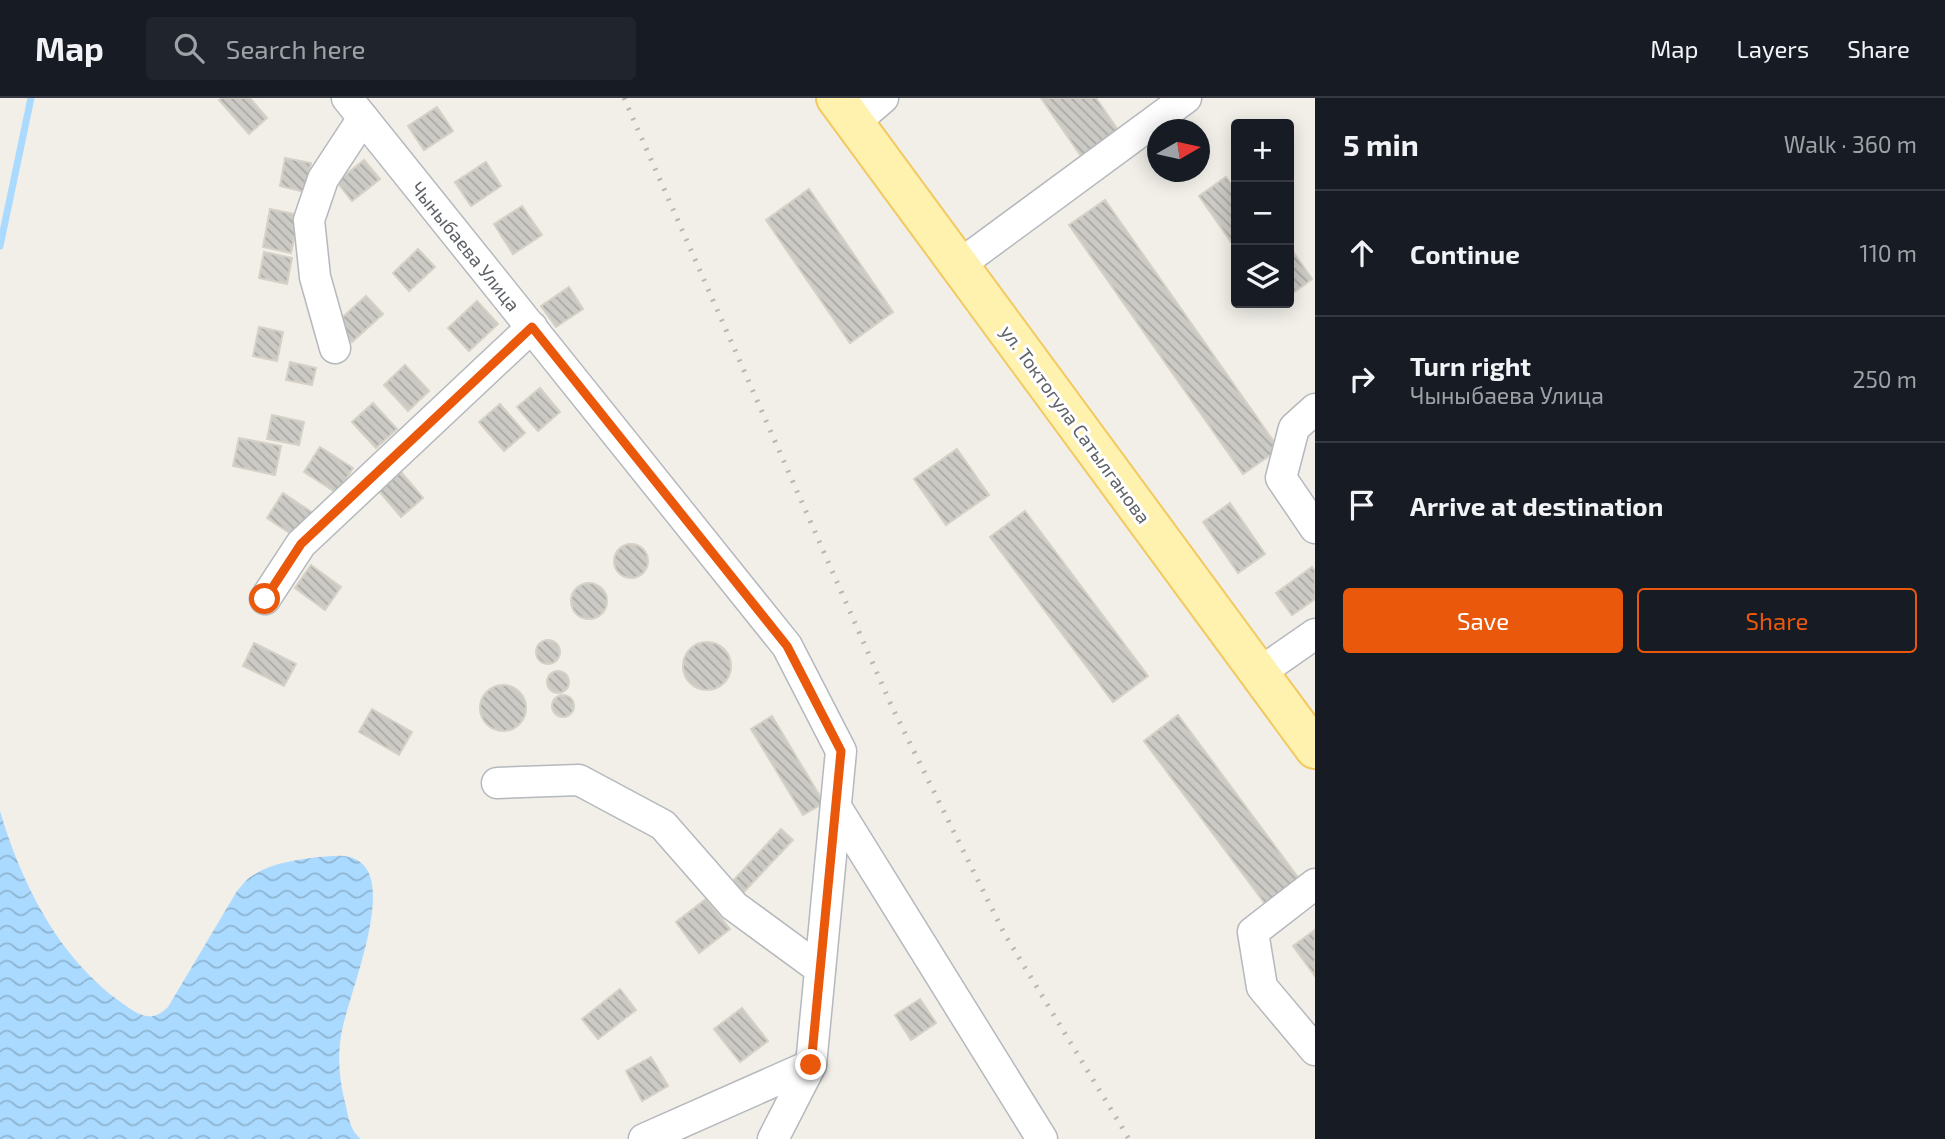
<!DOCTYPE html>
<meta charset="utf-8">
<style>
:root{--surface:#171b24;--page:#20242c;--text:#f1f3f6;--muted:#9ea1a6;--line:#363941;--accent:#ea580c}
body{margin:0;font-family:"Exo 2",sans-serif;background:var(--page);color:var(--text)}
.controls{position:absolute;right:21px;top:21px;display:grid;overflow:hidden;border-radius:7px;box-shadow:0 4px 18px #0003}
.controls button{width:63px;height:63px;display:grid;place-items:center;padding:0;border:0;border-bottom:2px solid var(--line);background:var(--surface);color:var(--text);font:35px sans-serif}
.compass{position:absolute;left:1147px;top:21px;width:63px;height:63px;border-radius:50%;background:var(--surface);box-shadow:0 4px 18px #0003;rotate:81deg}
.stop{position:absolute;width:21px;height:21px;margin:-16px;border:5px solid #ea580c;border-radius:50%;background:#fff}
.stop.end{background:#ea580c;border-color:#fff;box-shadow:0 2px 7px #0008}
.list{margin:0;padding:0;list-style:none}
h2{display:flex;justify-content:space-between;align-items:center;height:91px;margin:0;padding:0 28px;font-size:30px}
h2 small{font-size:23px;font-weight:400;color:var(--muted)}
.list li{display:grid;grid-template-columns:46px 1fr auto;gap:21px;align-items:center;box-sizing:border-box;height:126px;padding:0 28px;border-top:2px solid var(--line)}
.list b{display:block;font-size:26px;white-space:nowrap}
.list p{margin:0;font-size:23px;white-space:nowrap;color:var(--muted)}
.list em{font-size:23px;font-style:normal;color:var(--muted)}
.actions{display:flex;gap:14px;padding:21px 28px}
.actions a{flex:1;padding:16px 0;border:2px solid var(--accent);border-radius:7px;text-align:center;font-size:24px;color:var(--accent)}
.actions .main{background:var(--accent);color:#fff}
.icon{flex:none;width:38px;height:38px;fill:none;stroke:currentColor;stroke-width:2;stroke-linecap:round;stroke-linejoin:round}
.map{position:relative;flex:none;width:1315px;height:1041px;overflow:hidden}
header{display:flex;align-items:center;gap:42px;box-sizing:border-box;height:98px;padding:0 35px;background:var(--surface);border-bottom:2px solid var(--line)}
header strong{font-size:33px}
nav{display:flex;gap:38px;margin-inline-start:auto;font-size:24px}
.search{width:490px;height:63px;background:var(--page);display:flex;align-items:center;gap:18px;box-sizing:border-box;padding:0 24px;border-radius:7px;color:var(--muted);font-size:26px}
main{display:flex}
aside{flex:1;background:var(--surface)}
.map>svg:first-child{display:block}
.water{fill:url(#water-waves)}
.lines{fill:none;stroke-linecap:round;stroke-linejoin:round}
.stream{stroke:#aadaff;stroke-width:7}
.building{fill:url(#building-back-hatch);stroke:#d6d1c6;stroke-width:2}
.minor-casing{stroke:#b5b8bc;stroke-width:33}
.major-casing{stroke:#f2c960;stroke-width:42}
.minor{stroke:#fff;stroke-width:30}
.major{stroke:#fff2af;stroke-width:38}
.rail{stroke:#b6b7b8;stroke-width:5;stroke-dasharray:2 9;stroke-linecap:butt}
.route{stroke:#ea580c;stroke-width:9}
.labels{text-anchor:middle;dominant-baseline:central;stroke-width:6;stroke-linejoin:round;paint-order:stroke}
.street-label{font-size:19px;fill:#5f6368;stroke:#fff}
</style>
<header>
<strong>Map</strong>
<div class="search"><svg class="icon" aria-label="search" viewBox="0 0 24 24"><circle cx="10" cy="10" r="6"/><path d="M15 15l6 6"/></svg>Search here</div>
<nav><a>Map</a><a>Layers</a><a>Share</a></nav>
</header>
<main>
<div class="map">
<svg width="1315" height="1041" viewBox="0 0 1315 1041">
<defs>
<pattern id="water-waves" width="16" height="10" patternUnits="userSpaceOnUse" patternTransform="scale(1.75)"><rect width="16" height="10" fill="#aadaff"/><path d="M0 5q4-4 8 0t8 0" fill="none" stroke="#8eb4d2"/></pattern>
<pattern id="building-back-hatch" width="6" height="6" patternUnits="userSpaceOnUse" patternTransform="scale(1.75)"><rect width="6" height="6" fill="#cccac5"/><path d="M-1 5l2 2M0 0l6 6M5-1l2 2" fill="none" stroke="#a9a8a4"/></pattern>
</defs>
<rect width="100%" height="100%" fill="#f1efe8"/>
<path class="water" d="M0 713C21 785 59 861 122 905 139 917 151 926 168 909L237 793C242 788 246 781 252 778 271 765 296 762 319 759 332 758 349 755 360 764 396 789 346 902 341 938 337 961 340 986 346 1008 348 1019 351 1034 361 1041H0Z"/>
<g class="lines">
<polyline class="stream" points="0,148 31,0"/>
</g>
<g class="building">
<polygon points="222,0 250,0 267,20 249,36 219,2"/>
<polygon points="1041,0 1096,0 1118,32 1081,58"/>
<polygon points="437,9 453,33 424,52 408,28"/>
<polygon points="285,60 311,65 305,94 280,88"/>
<polygon points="364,62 380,81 352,103 337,84"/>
<polygon points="486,64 501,88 471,108 455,84"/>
<polygon points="1226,79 1236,93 1236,151 1199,98"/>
<polygon points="809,91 893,214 850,245 766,122"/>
<polygon points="1105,102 1279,351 1243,376 1069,127"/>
<polygon points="522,108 542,137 513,156 494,126"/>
<polygon points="270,111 299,117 291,155 263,149"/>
<polygon points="1289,148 1312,181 1289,198"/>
<polygon points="418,151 435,169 409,193 393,175"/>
<polygon points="264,154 292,160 287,186 259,180"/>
<polygon points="569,189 583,211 556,229 541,208"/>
<polygon points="366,198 383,216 352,244 335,226"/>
<polygon points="477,203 498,226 469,253 448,230"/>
<polygon points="259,229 283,234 277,263 253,258"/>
<polygon points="290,264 316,270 312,287 286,282"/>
<polygon points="405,267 429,293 408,313 384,287"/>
<polygon points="540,290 560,314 538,333 517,309"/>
<polygon points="373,305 397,331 376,350 352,324"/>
<polygon points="500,306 525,335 504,353 479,324"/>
<polygon points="272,317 304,324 299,347 267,341"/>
<polygon points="239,340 281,348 275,377 233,368"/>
<polygon points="320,349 353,370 337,395 304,374"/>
<polygon points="957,351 989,397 946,427 914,381"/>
<polygon points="401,374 423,400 401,419 379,393"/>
<polygon points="283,395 316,417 300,442 267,420"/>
<polygon points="1230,405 1265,456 1238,475 1203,424"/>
<polygon points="1025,413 1148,578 1113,604 990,439"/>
<circle cx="631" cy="463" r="17"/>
<polygon points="311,467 341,489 325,512 295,490"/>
<polygon points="1312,469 1315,473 1315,501 1292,517 1276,495"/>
<circle cx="589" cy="503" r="18"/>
<circle cx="548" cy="554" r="12"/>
<circle cx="707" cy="568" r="24"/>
<polygon points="254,545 296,566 284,588 243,568"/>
<circle cx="558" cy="584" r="11"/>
<circle cx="503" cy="610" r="23"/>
<circle cx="563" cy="608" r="11"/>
<polygon points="372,611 412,634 399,657 359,634"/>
<polygon points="1178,617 1300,782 1266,807 1144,643"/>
<polygon points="772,618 824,705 803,717 751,631"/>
<polygon points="781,731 793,742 741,797 730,786"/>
<polygon points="706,801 730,831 699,855 676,824"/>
<polygon points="1315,832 1315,878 1293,848"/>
<polygon points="620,891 636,912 598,941 582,921"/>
<polygon points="920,901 936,925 911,942 895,917"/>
<polygon points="742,910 768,943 740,964 714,931"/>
<polygon points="651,959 668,988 642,1003 626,973"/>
</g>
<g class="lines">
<g class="minor-casing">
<g id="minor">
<polyline points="347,0 787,548 841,653 811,967 773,1041"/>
<polyline points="854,25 883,0"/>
<polyline points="959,167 1186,0"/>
<polyline points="335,250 315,179 309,122 323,81 363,20"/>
<polyline points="1315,311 1294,330 1281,380 1315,430"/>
<polyline points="265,501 301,446 532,229"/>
<polyline points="1259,575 1315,536"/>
<polyline points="497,685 579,682 663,727 734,808 820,871"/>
<polyline points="836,709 1042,1041"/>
<polyline points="1315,786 1253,834 1262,889 1315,952"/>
<polyline points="644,1041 811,967"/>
</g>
</g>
<g class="major-casing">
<polyline id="major" points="836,0 1315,651"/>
</g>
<use href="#minor" class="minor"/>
<use href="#major" class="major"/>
<polyline class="rail" points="624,0 892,609 1004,835 1129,1041"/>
</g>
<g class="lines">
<polyline class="route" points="265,501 301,446 532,229 787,548 841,653 811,967"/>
</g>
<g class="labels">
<g class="street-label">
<text transform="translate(466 148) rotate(51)">Чыныбаева Улица</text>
<text transform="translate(1076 326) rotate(54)">ул. Токтогула Сатылганова</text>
</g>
</g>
</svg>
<div class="controls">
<button>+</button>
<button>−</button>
<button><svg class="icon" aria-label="layers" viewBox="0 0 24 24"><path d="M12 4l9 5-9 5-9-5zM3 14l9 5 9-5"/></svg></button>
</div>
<svg class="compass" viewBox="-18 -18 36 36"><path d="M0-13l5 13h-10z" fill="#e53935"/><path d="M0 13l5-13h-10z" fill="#9ea1a6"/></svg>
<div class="stop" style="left:265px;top:501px"></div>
<div class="stop end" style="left:811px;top:967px"></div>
</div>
<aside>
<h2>5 min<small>Walk · 360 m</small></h2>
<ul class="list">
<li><svg class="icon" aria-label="ahead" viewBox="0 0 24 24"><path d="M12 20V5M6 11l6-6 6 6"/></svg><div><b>Continue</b></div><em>110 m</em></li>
<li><svg class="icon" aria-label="right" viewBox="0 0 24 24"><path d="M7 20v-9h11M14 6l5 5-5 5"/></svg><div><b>Turn right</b><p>Чыныбаева Улица</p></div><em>250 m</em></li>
<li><svg class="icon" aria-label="arrive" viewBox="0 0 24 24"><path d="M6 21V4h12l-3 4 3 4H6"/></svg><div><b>Arrive at destination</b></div></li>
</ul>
<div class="actions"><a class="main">Save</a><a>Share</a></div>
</aside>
</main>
